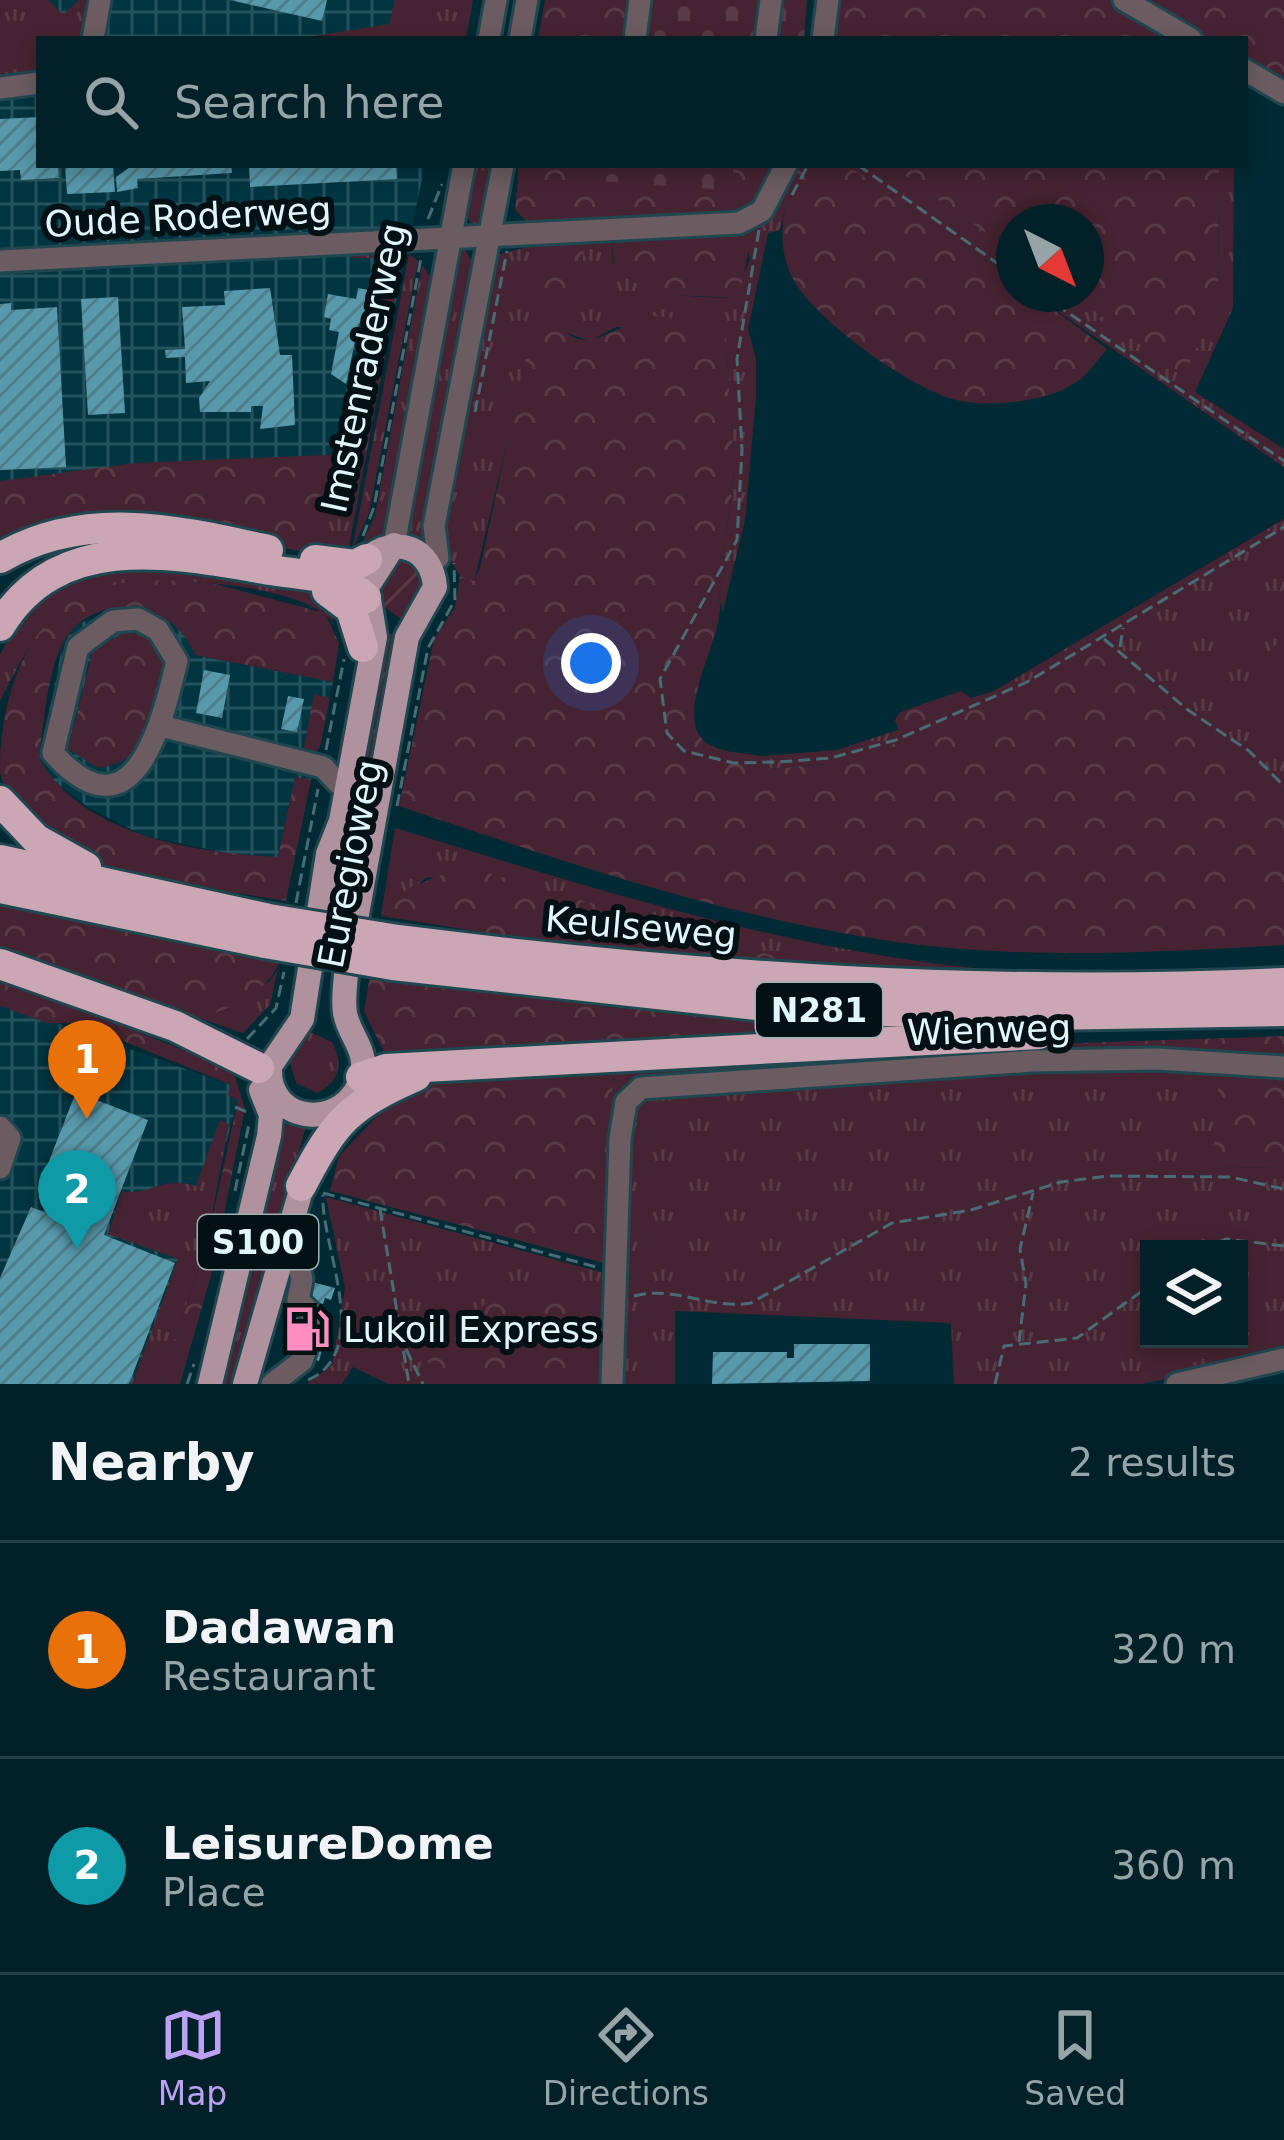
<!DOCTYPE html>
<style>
:root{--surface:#012027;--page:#0b282f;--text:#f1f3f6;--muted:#96a3a7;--line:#233e44;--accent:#bca0f2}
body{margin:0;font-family:"DejaVu Sans",sans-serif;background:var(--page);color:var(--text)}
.controls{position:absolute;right:36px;bottom:36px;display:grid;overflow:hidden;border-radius:0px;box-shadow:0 6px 18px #0003}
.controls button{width:108px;height:108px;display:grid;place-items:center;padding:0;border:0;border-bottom:3px solid var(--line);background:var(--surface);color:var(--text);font:60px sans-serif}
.compass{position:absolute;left:996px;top:204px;width:108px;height:108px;border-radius:50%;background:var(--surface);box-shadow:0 6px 18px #0003;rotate:138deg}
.you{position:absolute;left:591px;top:663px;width:42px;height:42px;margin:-30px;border:9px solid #fff;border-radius:50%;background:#1a73e8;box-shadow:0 0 0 18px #1a73e833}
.badge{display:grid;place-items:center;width:78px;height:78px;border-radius:50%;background:var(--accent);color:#fff;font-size:39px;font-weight:700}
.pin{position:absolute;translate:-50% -99px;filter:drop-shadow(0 3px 6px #0008)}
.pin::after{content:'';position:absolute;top:63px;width:42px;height:36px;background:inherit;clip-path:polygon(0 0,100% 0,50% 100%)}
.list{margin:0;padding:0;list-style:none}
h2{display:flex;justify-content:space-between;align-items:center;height:156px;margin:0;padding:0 48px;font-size:51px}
h2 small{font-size:39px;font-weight:400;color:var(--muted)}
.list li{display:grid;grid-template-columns:78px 1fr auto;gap:36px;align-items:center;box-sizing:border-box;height:216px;padding:0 48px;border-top:3px solid var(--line)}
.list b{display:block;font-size:45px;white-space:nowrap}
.list p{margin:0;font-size:39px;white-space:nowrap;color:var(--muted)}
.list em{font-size:39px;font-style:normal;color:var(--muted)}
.icon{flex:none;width:66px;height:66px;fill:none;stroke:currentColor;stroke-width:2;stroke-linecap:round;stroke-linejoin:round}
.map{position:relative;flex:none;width:1284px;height:1384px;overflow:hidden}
.search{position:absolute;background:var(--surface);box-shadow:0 6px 18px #0003;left:36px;right:36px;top:36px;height:132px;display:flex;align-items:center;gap:30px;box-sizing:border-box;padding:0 42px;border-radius:0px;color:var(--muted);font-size:45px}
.sheet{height:588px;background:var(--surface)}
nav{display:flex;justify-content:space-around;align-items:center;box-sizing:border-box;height:168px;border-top:3px solid var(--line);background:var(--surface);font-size:33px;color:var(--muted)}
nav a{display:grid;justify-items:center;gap:6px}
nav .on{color:var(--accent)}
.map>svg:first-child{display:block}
.industrial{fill:url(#industrial-grid);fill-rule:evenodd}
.grass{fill:url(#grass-tufts);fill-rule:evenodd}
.forest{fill:url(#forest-crowns)}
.cemetery{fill:url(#cemetery-stones)}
.garden{fill:url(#garden-furrows)}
.pitch{fill:#462332}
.building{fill:url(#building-hatch)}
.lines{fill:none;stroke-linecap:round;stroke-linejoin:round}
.minor-casing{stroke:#204650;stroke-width:27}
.major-casing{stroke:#204650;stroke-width:30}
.highway-casing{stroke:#204650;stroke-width:36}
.path{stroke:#496b74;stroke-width:3;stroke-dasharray:12 6;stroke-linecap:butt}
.minor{stroke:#6a5c61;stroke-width:21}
.major{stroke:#af929d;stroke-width:24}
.highway{stroke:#cba7b5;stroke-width:30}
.highway-bridge-casing{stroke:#204650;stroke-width:36;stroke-linecap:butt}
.highway-bridge{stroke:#cba7b5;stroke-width:30}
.labels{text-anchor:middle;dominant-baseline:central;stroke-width:12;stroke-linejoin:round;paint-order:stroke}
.shield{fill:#031115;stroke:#9eb1b6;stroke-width:3}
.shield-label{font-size:33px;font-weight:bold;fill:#e1f5fb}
.street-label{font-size:36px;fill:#e1f5fb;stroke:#031115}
.poi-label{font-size:36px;fill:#e1f5fb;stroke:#031115;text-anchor:start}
</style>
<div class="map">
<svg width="1284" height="1384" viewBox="0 0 1284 1384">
<defs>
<pattern id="industrial-grid" width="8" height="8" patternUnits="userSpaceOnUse" patternTransform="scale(3)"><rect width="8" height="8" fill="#003541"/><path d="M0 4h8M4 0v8" fill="none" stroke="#25535d"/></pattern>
<pattern id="grass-tufts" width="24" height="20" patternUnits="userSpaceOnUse" patternTransform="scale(3)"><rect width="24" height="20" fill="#462332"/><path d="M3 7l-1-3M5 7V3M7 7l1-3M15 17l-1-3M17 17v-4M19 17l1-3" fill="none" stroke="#583946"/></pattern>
<pattern id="forest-crowns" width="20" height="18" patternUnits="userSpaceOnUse" patternTransform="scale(3)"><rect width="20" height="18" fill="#462332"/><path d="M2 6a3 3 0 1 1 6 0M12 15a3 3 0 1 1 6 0" fill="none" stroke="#583946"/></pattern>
<pattern id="cemetery-stones" width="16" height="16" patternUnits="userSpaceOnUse" patternTransform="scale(3)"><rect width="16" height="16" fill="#462332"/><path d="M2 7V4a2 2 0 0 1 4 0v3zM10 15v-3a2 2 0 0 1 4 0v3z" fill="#583946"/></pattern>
<pattern id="garden-furrows" width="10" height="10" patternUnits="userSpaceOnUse" patternTransform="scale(3)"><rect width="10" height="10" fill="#462332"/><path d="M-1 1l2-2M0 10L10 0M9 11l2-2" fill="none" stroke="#583946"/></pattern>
<pattern id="building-hatch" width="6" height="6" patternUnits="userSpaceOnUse" patternTransform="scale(3)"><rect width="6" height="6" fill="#5798aa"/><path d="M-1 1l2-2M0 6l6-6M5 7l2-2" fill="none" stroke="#507d89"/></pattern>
</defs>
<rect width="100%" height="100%" fill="#012a34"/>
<g class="industrial">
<polygon points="0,0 460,0 452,39 39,39 39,165 425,165 352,509 0,496"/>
<path d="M116 608H144L165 616 190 641 195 655 333 682 311 780 295 777 278 857 236 855 145 836 89 808 50 778 39 758 63 643 76 625ZM94 649 143 745 113 766 68 749Z"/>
<polygon points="0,1003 231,1085 238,1100 159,1384 0,1384"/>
</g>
<g class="grass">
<polygon points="0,0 48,0 63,14 79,0 89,0 86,39 39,39 39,75 0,81"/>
<polygon points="395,0 473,0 466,39 295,39 389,24"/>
<polygon points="474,165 499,165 483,223 471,223 466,216"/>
<polygon points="847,165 890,165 1014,253 1014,280"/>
<polygon points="1219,165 1234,165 1233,308 1195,392 1284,449 1284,467 1033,294 1071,294 1184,375 1218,298"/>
<path d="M778 193 786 206 780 230 768 233 748 330 756 359V396L745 520 723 611 719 598 734 473 726 335 616 327 590 341 567 333 581 295 583 238 611 237 613 264C650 299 685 296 733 298L750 259 744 231Z"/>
<polygon points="551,241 546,279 474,582 460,576 441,544 496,255"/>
<polygon points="405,248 379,388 358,378 383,258 351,258 357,250"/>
<polygon points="464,249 474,264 429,549 403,541 456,251"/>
<polygon points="409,254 418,261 369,513 352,550"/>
<polygon points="422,265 433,281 410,426 383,534 360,548 375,515"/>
<polygon points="361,482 348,553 322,556 328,505"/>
<path d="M1284 519V792C1239 750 1182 729 1140 685 1125 669 1119 656 1098 650L1005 701 997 697 994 691Z"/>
<path d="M163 567 324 595 332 604 333 622C298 579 122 569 76 599 37 625 21 661 0 701V655L21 616 81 572Z"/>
<polygon points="385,632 399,636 348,910 327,907"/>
<polygon points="901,729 903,741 894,747 827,764 767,769 761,756 837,750"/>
<path d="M395 828C586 886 775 947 974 968L812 967 427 877 381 915Z"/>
<polygon points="278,969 270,1005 243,1033 198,1018 269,982"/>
<path d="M310 1032 332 1042C344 1064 339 1082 317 1093L296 1083 288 1056Z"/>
<path d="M1106 1047 1221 1051 1213 1168 1284 1167V1353L1142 1384H954L951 1323 675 1311V1384H601L604 1297 420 1342 438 1384H388L353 1367 342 1384H307L332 1365 345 1288 326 1197 604 1273 610 1085 618 1076ZM1149 1249H1239V1339H1149Z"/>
<polygon points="287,1119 306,1126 235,1384 224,1384"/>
<path d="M220 1120 229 1124 206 1247 159 1384H132L178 1259 108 1234 122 1191C150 1197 161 1175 196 1186Z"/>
</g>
<g class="forest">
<polygon points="545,0 632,0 623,39 538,39"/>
<polygon points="831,0 1284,0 1284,99 1245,77 1245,39 826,39"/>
<polygon points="519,165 597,165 595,181 730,185 734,165 783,165 749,214 535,229 515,210"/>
<path d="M790 165H847L1014 280V294H1033L1107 349C1098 359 1087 376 1075 383 1047 402 989 408 956 400 911 389 815 320 793 279 781 256 780 230 786 206L778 193Z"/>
<polygon points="890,165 1219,165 1218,298 1184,376 1071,294 1086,294 1086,222 1014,222 1014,253"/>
<polygon points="744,231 752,234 740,292 734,298 656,294 615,272 611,237"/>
<path d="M583 238 582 294 567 333C589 353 623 322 649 317 671 313 704 329 726 335L734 472 719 598C729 634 662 725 714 747 727 753 747 753 761 756L768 769 827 764 903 741 895 720 900 712 961 691 971 698 994 691 1005 701 1098 649C1120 657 1125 669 1140 685 1182 729 1239 750 1284 792V945C1162 952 1043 959 920 945 743 923 567 863 399 806L434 639 455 607 460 576 474 581 480 568 551 241Z"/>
<polygon points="364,379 379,388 361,482 328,505 322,556 181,526 0,548 0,481 135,463 346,454"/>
<path d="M165 580 211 583 325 613 339 643 333 682 195 655C176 602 98 589 66 638 47 669 44 722 39 758 82 836 196 853 278 857L295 777 311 780 286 901C220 889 102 879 50 836 32 821 4 796 0 772 0 705 22 625 84 594 109 582 138 581 165 580Z"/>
<path d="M127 631 147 638 163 664C154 708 153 762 98 768L68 749 93 650Z"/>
<polygon points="314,694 330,698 320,747 313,755 303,753"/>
<polygon points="463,866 812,967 583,948 381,916 407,889"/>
<path d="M0 899 279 961C271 991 227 1011 198 1018L0 956Z"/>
<polygon points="370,976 616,1008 809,1022 810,1039 385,1054 364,1011"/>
<polygon points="0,977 233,1070 245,1108 214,1265 180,1384 159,1384 206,1247 238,1100 228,1095 231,1085 79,1023 47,1023 0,1006"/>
<polygon points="1284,1036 1284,1167 1212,1168 1221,1051 1017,1045"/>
<polygon points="870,1057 613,1079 604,1263 330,1191 339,1156 401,1091 475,1073"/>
<polygon points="563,1283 604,1297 601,1384 438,1384 419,1342 494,1299"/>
</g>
<g class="cemetery">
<polygon points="632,0 807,0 804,39 623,39"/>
<polygon points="597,165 734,165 730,185 712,189 595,181"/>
</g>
<polygon class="garden" points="401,558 417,566 424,584 401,619 379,603 379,586"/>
<polygon class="pitch" points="1284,634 1284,753 1226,710"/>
<g class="building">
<polygon points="230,0 327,0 322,21"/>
<polygon points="39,117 39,165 58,165 59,178 21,180 20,170 0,171 0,119"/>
<polygon points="65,165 113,165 115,192 67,194"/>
<polygon points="133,165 231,165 232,173 137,179 138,188 117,192 116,177"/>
<polygon points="249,165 396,165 397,179 250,187"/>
<polygon points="270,288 280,355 292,355 295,425 260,429 263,406 251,406 251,412 200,412 199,398 210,381 186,383 185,357 166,358 165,350 185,349 182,307 225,305 224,291"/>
<polygon points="358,288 374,291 368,324 359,323 346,384 331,374 339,332 329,330 331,319 324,317 328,294 356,299"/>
<polygon points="118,297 125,413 88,415 81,299"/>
<polygon points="11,303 11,310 57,307 66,467 0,470 0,304"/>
<polygon points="204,670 230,675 222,718 196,713"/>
<polygon points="288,696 304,699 297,732 281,729"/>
<polygon points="76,1092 148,1120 104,1235 175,1263 129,1384 0,1384 0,1278 31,1207 60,1218 71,1190 42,1179"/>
<polygon points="312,1282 335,1288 331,1300 325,1298 323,1304 307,1299"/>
<polygon points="306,1301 324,1307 320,1319 330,1322 319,1361 285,1350 297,1313"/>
<polygon points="794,1344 870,1344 870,1381 712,1384 713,1352 787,1352 787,1358 794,1358"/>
</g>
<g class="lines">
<g class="minor-casing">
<g id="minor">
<polyline points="1124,0 1191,39"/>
<polyline points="93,39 100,0"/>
<polyline points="489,39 496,0"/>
<polyline points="520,39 527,0"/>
<polyline points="635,39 640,0"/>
<polyline points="766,39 771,0"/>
<polyline points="823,39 828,0"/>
<polyline points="1245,70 1284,93"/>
<polyline points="0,88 39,83"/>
<polyline points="0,261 739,223 762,211 786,165"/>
<polyline points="394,545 464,165"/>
<polyline points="438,558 434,526 503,165"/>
<path d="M138 619 158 630 177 661C162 723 134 843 53 753L78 647 113 621Z"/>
<polyline points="161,726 323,767 338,783"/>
<polyline points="0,1127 10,1138 0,1168"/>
<polyline points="272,1384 302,1361 316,1318 298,1300 302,1280 291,1226"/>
<polyline points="612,1384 620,1139 626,1102 641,1088 1033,1061 1157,1059 1284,1067"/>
<polyline points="1177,1384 1284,1359"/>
</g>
</g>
<g class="major-casing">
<g id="major">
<path d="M367 559C396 534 432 548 435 587L407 637 346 975C345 987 343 1001 345 1013 349 1036 368 1049 362 1076 348 1131 266 1127 270 1066L302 1019 328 854 341 821 375 637 367 587 394 545"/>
<polyline points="210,1384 269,1136 271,1115 261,1090"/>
<polyline points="245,1384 306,1173"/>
</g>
</g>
<g class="highway-casing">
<g id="highway">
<path d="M0 558C85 508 177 530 268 550"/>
<polyline points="315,560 355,565 367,559"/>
<polyline points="327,591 351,609 363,647"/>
<path d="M0 626C59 528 176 554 270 570 301 575 344 575 366 598"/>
<polyline points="0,801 36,839 86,867"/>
<polyline points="0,860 269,919"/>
<polyline points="0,888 265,943"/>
<path d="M398 940C692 977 987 997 1284 983"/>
<polyline points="0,964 175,1026 259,1068"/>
<polyline points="393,965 793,1009 1045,1015 1284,1011"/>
<polyline points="361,1077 386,1069 1039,1034"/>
<path d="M301 1186C335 1121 348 1106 416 1076"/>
</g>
</g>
<g class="path">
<polyline points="858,165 1014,275"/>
<polyline points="792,195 808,165"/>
<polyline points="428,219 442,184"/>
<polyline points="759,230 737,359 742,450 737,540 660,679 667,733 684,751 734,763 778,762 831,758 896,740 1029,681 1284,527"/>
<polyline points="1041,294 1284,461"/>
<polyline points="475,412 507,251"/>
<polyline points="363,536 374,507 421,258"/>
<polyline points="1104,639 1188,710 1249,751 1284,786"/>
<polyline points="1120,647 1123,628"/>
<polyline points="326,750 344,659"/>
<polyline points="397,806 428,648 455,600 454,563"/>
<polyline points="296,903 318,789"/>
<polyline points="247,1039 276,1008 284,972"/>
<polyline points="235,1107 247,1112"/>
<polyline points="235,1191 249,1124"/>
<polyline points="323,1193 596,1267"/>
<polyline points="380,1209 409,1384"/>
<polyline points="1202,1249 1226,1239 1284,1246"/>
<path d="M634 1296C674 1285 711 1310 751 1303L892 1223 971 1210 1061 1182 1107 1176 1230 1177 1284 1189"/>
<polyline points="1019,1342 1026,1284 1020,1249 1033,1193"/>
<polyline points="406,1349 423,1384"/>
<path d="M308 1380C375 1351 320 1244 323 1195"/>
<polyline points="187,1384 194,1364"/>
<polyline points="995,1384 1004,1346 1077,1338 1149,1286"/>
</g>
<use href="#minor" class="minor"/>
<use href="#major" class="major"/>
<use href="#highway" class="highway"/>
<g class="highway-bridge-casing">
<g id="highway-bridge">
<polyline points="269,919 398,940"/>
<polyline points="265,943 393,965"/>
</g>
</g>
<use href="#highway-bridge" class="highway-bridge"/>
</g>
<defs>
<g id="fuel-bare" transform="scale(3.6)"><path d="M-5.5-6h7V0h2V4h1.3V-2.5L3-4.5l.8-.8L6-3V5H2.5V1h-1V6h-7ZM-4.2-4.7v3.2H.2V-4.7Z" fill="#fd8ebf" stroke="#031115" stroke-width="2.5" paint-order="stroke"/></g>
</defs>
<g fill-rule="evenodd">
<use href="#fuel-bare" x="307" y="1329"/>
</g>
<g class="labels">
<g class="shield">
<rect x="756" y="983" width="126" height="54" rx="9"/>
<rect x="198" y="1215" width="120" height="54" rx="9"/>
</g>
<g class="shield-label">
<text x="819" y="1010">N281</text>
<text x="258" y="1242">S100</text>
</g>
<g class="street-label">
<text transform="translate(188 217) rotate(-3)">Oude Roderweg</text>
<text transform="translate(364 368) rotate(-78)">Imstenraderweg</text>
<text transform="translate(350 864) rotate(-79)">Euregioweg</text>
<text transform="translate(641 927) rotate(5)">Keulseweg</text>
<text transform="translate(989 1030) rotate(-2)">Wienweg</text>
</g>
<g class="poi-label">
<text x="343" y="1329">Lukoil Express</text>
</g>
</g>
</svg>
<div class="controls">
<button><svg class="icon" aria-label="layers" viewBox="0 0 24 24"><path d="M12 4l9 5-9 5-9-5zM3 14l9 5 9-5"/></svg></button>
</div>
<svg class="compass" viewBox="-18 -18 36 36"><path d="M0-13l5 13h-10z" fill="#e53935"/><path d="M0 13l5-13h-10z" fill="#96a3a7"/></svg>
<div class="you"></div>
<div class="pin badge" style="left:87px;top:1119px;background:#e8710a">1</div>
<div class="pin badge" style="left:77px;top:1249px;background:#0f9aa8">2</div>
<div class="search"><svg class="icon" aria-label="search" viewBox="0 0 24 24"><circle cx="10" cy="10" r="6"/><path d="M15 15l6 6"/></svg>Search here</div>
</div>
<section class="sheet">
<h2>Nearby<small>2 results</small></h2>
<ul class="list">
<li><span class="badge" style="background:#e8710a">1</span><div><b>Dadawan</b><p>Restaurant</p></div><em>320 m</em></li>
<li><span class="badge" style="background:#0f9aa8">2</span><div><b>LeisureDome</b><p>Place</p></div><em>360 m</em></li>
</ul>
</section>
<nav>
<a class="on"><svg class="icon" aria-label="map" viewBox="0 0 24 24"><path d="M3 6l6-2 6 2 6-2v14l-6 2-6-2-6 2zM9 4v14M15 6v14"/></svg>Map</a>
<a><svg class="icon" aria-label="directions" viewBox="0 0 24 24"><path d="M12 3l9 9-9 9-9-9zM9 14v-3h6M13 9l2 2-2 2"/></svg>Directions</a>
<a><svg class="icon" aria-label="saved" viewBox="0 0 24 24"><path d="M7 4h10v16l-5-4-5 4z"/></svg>Saved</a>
</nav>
